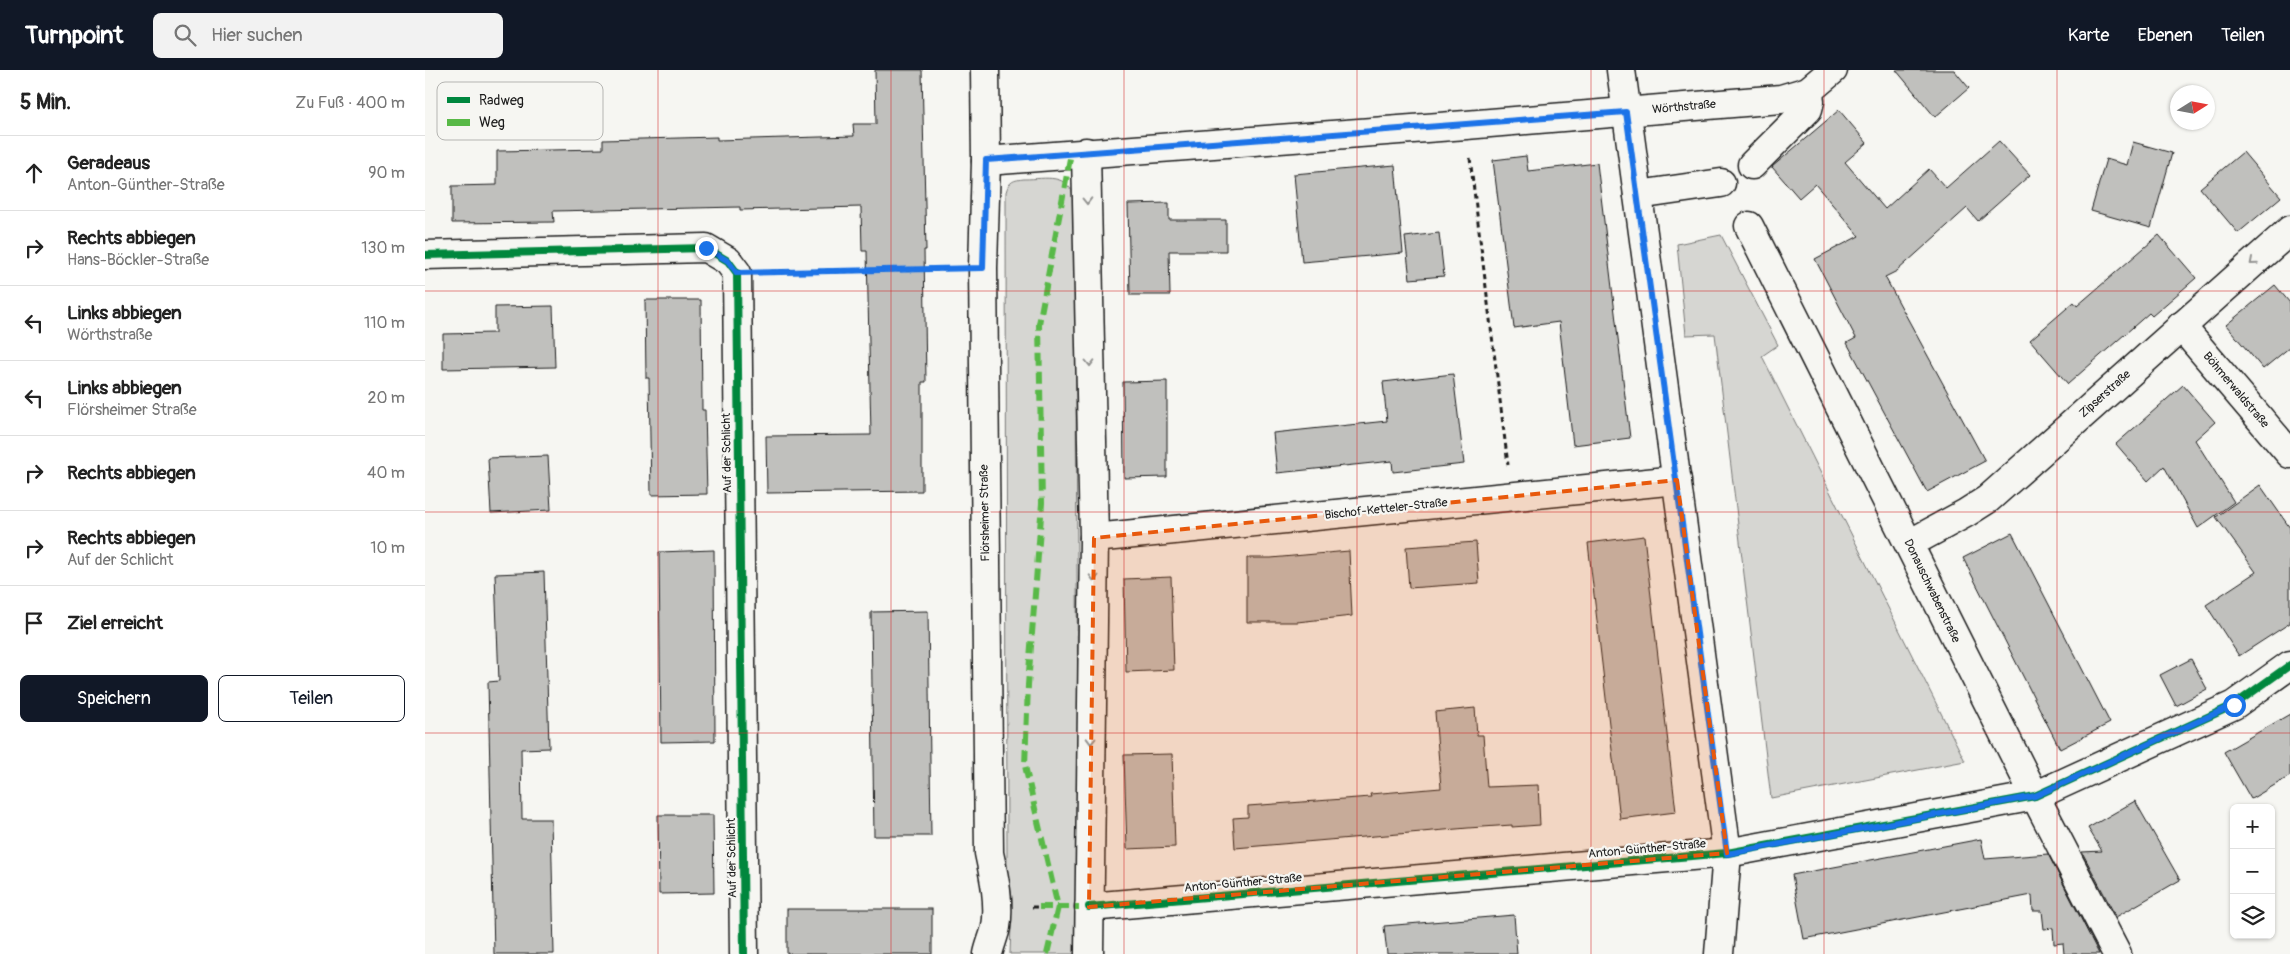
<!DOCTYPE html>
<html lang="de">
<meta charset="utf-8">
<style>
:root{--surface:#fff;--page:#f2f2f2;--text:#222;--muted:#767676;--line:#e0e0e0;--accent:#111827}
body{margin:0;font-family:Pangolin,sans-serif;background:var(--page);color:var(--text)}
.controls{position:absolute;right:15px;bottom:15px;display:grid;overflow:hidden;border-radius:8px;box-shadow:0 1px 4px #0004}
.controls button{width:45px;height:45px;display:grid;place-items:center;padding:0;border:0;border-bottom:1px solid var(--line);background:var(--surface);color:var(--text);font:25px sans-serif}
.compass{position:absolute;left:1745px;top:15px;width:45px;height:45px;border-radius:50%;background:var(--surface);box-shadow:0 1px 4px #0004;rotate:79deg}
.stop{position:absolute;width:15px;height:15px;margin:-11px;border:4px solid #1a73e8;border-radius:50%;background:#fff}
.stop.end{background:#1a73e8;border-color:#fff;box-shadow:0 1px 5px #0008}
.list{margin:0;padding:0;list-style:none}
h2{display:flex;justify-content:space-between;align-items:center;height:65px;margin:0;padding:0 20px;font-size:21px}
h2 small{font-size:16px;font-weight:400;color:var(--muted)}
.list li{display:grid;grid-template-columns:32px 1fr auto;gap:15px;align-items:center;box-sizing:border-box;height:75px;padding:0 20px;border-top:1px solid var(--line)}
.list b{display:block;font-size:19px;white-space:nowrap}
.list p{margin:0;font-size:16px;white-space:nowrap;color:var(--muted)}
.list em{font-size:16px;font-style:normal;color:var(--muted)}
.actions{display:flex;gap:10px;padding:15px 20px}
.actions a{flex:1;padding:11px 0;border:1px solid var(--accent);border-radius:8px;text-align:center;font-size:18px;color:var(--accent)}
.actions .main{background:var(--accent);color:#fff}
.icon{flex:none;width:28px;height:28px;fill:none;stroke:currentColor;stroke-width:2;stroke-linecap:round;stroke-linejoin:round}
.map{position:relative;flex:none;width:1865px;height:884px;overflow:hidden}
header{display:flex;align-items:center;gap:30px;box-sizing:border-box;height:70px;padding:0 25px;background:var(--accent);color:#fff}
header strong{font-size:24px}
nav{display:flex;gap:28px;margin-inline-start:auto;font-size:18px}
.search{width:350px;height:45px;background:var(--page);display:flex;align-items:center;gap:12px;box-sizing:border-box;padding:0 18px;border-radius:8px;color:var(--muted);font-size:19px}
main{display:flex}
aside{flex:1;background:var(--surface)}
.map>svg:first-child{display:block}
.green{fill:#d6d6d2;stroke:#797977}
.building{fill:#c0c0bd;stroke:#1c1c1c}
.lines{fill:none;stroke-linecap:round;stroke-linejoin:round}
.minor-casing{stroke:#1c1c1c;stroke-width:31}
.path{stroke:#1c1c1c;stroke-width:3;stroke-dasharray:5 4;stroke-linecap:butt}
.minor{stroke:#f6f6f2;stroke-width:28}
.quiet{stroke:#58b947;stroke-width:6;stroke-dasharray:12 6;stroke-linecap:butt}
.cycleway-casing{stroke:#f6f6f2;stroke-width:11}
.cycleway{stroke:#00873e;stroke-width:8}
.oneway{stroke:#949492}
.route{stroke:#1a73e8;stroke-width:6}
.marked{fill:#e8590c;fill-opacity:0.2;stroke:#e8590c;stroke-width:4;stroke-dasharray:10 6;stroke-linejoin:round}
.grid{fill:none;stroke:#d62828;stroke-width:1;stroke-opacity:0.55}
.labels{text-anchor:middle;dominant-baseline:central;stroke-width:4.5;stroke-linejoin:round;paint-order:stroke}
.street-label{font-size:12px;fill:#1c1c1c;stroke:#f6f6f2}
.key{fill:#f6f6f2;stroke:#b5b5b2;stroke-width:1}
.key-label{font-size:14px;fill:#1c1c1c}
</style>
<header>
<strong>Turnpoint</strong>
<div class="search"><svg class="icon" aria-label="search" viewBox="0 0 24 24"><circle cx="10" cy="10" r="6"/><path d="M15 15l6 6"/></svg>Hier suchen</div>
<nav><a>Karte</a><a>Ebenen</a><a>Teilen</a></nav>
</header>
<main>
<aside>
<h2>5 Min.<small>Zu Fuß · 400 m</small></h2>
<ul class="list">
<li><svg class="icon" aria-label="ahead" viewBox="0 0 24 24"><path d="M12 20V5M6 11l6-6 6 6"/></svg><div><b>Geradeaus</b><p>Anton-Günther-Straße</p></div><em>90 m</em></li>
<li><svg class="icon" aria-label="right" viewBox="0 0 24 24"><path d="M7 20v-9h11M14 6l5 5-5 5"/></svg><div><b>Rechts abbiegen</b><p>Hans-Böckler-Straße</p></div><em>130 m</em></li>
<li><svg class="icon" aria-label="left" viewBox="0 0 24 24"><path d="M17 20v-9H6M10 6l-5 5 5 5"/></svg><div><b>Links abbiegen</b><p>Wörthstraße</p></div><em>110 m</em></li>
<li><svg class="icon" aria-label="left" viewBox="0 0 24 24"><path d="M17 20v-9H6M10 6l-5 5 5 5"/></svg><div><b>Links abbiegen</b><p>Flörsheimer Straße</p></div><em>20 m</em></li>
<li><svg class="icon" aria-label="right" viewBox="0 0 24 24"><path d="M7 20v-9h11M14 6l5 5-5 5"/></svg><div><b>Rechts abbiegen</b></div><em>40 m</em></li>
<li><svg class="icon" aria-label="right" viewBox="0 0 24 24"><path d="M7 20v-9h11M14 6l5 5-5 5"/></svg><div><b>Rechts abbiegen</b><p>Auf der Schlicht</p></div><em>10 m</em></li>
<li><svg class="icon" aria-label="arrive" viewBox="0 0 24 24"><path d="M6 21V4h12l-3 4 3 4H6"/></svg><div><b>Ziel erreicht</b></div></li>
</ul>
<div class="actions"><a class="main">Speichern</a><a>Teilen</a></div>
</aside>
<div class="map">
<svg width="1865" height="884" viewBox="0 0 1865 884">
<rect width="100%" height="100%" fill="#f6f6f2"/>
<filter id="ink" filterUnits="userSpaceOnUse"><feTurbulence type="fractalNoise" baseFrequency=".02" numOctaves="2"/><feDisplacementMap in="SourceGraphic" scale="10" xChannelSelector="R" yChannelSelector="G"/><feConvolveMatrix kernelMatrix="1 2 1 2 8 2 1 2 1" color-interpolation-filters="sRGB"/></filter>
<g filter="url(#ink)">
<g class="green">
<path d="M599 109C622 109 642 102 650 129L654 884H585L587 827 582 801 581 122C584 111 589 110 599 109Z"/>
<polygon points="1296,165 1353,275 1337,286 1540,691 1346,728 1290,264 1261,265 1252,174"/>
</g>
<g class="building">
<polygon points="450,0 497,0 501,180 499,180 501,312 497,312 497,421 342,423 341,366 446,365 442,181 437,181 436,137 315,140 315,137 128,141 129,152 27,153 27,116 72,115 72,81 178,79 178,70 292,67 292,70 429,66 428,54 451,54"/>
<polygon points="1471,0 1529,0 1544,18 1510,47"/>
<polygon points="1414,40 1442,73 1420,92 1460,139 1504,99 1521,118 1574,71 1605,105 1553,151 1542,138 1472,201 1460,207 1560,391 1502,422 1422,273 1431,268 1390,189 1434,166 1390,114 1374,128 1347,97"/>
<polygon points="1708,72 1747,83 1726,158 1666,141 1681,89 1702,95"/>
<polygon points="1818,82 1856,127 1813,163 1775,118"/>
<polygon points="1101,86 1103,101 1172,93 1205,368 1148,375 1134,252 1089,258 1068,90"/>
<polygon points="970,95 978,183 877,192 869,104"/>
<polygon points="744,133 744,150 801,150 801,181 744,181 745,225 705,225 703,134"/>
<polygon points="1014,163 1019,206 985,209 980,167"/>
<polygon points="1734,165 1771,208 1727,246 1724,243 1643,314 1605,270 1649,232 1652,236"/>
<polygon points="1850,215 1865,233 1865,277 1838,299 1801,255"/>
<polygon points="220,230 276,230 277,340 280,340 282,424 226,425 224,308 221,308"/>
<polygon points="128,236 130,297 18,299 18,264 70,263 70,237"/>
<polygon points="1028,304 1039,394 968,402 967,391 852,403 848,363 962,351 958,312"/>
<polygon points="742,311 742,407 699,408 698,312"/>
<polygon points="1758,315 1790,352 1770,370 1809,432 1773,458 1739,396 1723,411 1691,374"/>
<polygon points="123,386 126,440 66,443 63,388"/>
<polygon points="1835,415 1865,458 1865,553 1814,586 1781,535 1831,502 1791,447"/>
<polygon points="1587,463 1685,653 1635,679 1538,488"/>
<polygon points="1219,466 1251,742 1195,749 1163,473"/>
<polygon points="1051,472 1054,513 984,518 981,477"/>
<polygon points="289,480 290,671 236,672 234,482"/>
<polygon points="924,481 927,546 872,552 822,552 822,488 846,488"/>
<polygon points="119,502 124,678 96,679 97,749 126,749 129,884 69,884 63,612 74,611 70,504"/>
<polygon points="746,507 749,600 701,602 699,509"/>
<polygon points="503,541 506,766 449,766 446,542"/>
<polygon points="1766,589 1782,619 1751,636 1735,605"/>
<polygon points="1050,638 1052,665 1058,665 1062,717 1113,715 1115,755 1087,757 1087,755 1043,758 810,778 808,748 823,747 823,736 946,727 945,724 1016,718 1010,642"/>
<polygon points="1865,644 1865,706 1826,729 1799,682"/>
<polygon points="747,684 750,777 702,779 699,685"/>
<polygon points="1710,731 1755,810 1691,847 1657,782 1677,781 1663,758"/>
<polygon points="233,745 288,745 289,823 234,824"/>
<polygon points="1556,769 1560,789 1623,784 1674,884 1639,884 1638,873 1629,874 1628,858 1619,859 1617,841 1608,841 1607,825 1379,869 1367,805"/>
<rect x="362" y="839" width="145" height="45"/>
<polygon points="1089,845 1092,884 962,884 959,856"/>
</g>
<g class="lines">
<g class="minor-casing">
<g id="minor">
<path d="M560 0 561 91 558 198 564 783C569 806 575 833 571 857 569 866 565 875 563 884"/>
<polyline points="1196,0 1302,783 1294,884"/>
<polyline points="661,82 669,468 664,884"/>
<polyline points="561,91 1041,55 1356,29 1383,21 1408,0"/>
<polyline points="1327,95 1383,39 1385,31 1383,21"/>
<polyline points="1213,125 1296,113"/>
<polyline points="1324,156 1610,726 1692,884"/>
<polyline points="0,185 281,178 303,191 312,203 319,884"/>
<polyline points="1756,256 1865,384"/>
<polyline points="669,468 1252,410"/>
<polyline points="1484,474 1541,443 1563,429 1865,160"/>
<polyline points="664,837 1302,783 1610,726 1809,635 1865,595"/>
</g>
</g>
<g class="path">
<polyline points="1045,88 1083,395"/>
<polyline points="346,202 525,199"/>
<polyline points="607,837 614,837"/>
</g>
<use href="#minor" class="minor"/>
<g class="quiet">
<polyline points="614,837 654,837"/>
<polyline points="622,884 633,837 600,696 603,615 617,433 614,254 646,83"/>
</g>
<g class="cycleway-casing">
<g id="cycleway">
<polyline points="0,185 281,178 303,191 312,203 319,884"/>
<polyline points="664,837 1302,783 1610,726 1809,635 1865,595"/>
</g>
</g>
<use href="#cycleway" class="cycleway"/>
</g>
<defs><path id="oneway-chevron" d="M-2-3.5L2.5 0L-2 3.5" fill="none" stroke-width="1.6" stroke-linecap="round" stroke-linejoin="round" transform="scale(1.25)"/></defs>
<g class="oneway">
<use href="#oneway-chevron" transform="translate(662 131) rotate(89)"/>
<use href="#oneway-chevron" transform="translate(1828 192) rotate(139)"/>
<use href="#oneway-chevron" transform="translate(665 293) rotate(89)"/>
<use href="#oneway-chevron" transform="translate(669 508) rotate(91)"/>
<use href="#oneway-chevron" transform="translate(666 671) rotate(91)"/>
</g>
</g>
<g class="lines" filter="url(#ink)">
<polyline class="route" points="281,178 303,191 312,203 558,198 561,90 1201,42 1302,784 1610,726 1809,635"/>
</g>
<path class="marked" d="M1252 410 1302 783 664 837 669 468Z"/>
<path class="grid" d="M233 0V884M466 0V884M699 0V884M932 0V884M1166 0V884M1399 0V884M1632 0V884M0 221H1865M0 442H1865M0 663H1865"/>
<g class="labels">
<g class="street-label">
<text transform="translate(1259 37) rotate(-5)">Wörthstraße</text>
<text transform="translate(1811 320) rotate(50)">Böhmerwaldstraße</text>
<text transform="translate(1680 324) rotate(-42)">Zipserstraße</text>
<text transform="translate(302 383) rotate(-91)">Auf der Schlicht</text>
<text transform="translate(961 439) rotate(-6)">Bischof-Ketteler-Straße</text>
<text transform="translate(560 443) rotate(-91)">Flörsheimer Straße</text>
<text transform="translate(1507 521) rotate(64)">Donauschwabenstraße</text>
<text transform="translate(1222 779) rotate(-5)">Anton-Günther-Straße</text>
<text transform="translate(307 788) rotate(-91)">Auf der Schlicht</text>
<text transform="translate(818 813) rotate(-5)">Anton-Günther-Straße</text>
</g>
</g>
<rect x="12" y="12" width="166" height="58" rx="8" class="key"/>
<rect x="22" y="27" width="23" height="6" fill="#00873e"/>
<rect x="22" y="49" width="23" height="7" fill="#58b947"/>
<g class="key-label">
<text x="54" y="35">Radweg</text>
<text x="54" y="57">Weg</text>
</g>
</svg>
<div class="controls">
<button>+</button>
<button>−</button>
<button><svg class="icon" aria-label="layers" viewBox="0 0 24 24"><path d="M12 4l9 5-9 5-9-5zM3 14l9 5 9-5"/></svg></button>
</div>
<svg class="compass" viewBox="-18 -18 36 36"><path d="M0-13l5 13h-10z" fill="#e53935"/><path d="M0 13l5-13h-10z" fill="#767676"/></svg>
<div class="stop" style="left:1809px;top:635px"></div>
<div class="stop end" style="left:281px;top:178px"></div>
</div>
</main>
